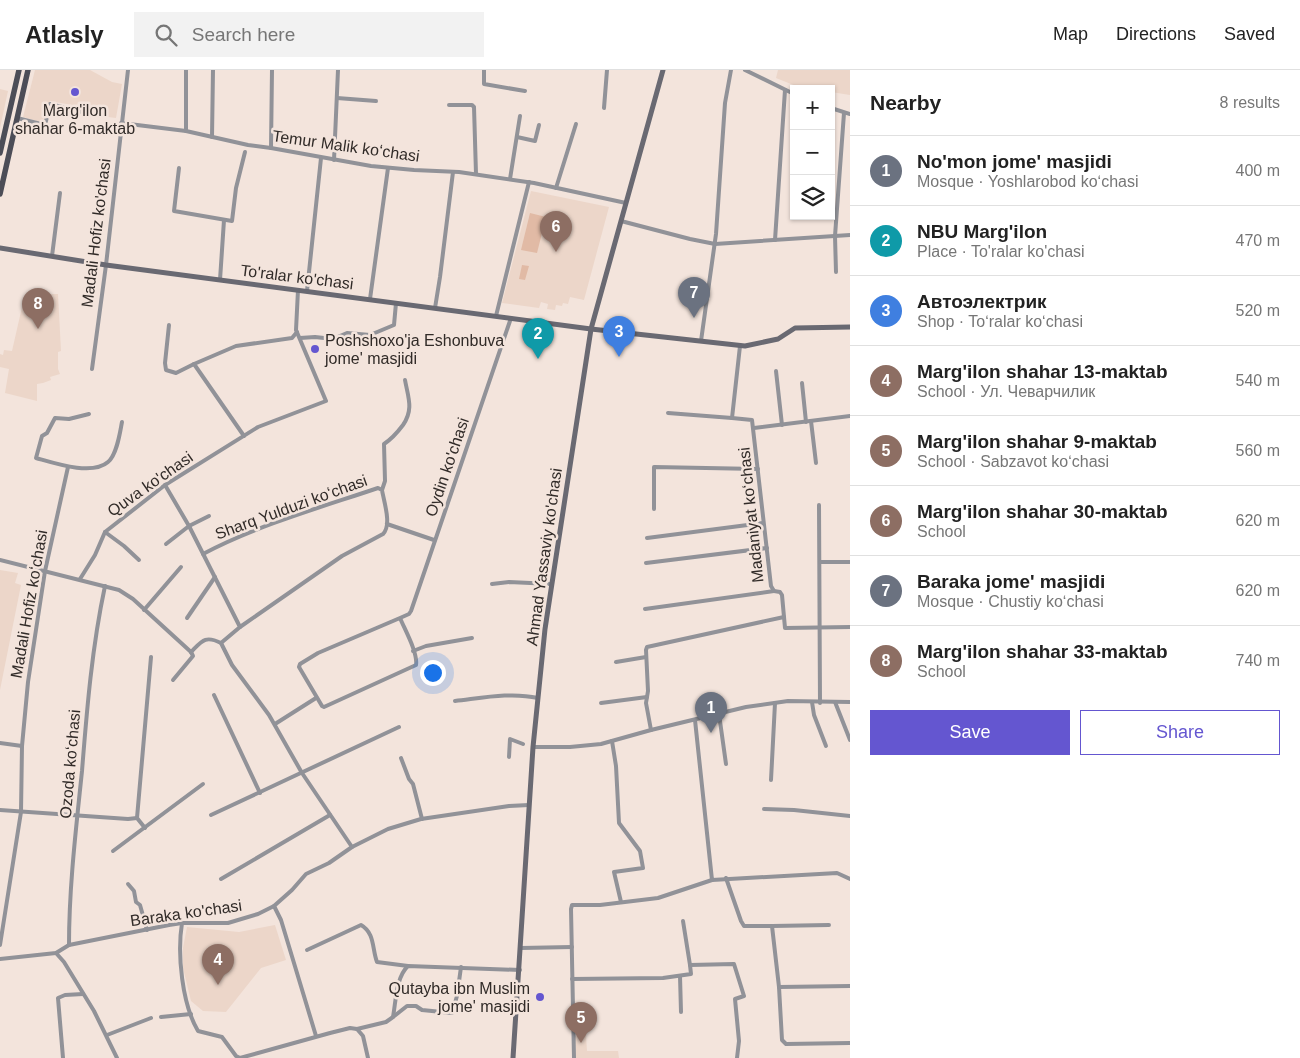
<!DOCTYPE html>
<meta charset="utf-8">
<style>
:root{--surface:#fff;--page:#f2f2f2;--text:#222;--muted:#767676;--line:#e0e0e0;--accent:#6456d0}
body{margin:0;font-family:Helvetica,sans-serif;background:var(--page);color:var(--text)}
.controls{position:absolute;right:15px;top:15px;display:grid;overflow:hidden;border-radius:0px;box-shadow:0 1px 4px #0004}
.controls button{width:45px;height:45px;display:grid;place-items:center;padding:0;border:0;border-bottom:1px solid var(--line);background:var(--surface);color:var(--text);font:25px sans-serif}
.you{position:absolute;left:432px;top:602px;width:18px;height:18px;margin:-12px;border:4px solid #fff;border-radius:50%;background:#1a73e8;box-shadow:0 0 0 8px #1a73e833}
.badge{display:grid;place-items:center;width:32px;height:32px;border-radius:50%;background:var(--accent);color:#fff;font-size:16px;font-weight:700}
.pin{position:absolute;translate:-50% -41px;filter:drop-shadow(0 1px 2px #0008)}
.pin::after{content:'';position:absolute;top:26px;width:18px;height:15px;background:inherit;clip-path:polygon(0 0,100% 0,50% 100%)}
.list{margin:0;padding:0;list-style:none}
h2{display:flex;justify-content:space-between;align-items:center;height:65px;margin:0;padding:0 20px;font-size:21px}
h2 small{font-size:16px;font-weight:400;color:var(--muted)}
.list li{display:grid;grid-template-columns:32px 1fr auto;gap:15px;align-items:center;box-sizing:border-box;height:70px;padding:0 20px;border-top:1px solid var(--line)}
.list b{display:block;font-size:19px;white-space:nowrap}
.list p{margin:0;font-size:16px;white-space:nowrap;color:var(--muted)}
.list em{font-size:16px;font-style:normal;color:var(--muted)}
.actions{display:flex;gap:10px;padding:15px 20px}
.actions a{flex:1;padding:11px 0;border:1px solid var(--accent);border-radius:0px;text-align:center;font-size:18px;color:var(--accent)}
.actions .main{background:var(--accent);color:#fff}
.icon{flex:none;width:28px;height:28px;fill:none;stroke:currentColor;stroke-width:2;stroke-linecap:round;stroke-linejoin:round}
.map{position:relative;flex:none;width:850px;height:988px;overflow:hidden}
header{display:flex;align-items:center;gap:30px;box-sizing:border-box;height:70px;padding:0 25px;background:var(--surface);border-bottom:1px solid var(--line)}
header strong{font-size:24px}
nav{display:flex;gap:28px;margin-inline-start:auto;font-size:18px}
.search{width:350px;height:45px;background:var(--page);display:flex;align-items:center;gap:12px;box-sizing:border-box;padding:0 18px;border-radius:0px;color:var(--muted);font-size:19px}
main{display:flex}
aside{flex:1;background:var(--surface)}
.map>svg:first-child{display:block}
.built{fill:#ecd6c9}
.green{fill:#e1baa5}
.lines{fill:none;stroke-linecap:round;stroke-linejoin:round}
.street{stroke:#919298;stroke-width:4}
.secondary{stroke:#696972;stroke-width:5}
.primary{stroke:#4c4d57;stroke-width:5.5}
.poi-dot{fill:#6456d0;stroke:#f3e4dc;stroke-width:2}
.labels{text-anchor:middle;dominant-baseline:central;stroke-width:5;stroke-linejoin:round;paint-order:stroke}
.poi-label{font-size:16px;fill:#312b28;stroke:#f3e4dc}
.street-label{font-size:16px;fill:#312b28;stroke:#f3e4dc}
</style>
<header>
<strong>Atlasly</strong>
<div class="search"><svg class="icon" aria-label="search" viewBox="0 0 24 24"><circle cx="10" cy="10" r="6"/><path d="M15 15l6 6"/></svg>Search here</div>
<nav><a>Map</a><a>Directions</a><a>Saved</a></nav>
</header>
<main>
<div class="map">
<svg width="850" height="988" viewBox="0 0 850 988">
<rect width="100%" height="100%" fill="#f3e4dc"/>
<g class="built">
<polygon points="35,0 90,0 112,12 122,14 116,48 92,45 77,36 50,31 44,53 23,47"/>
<polygon points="778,0 850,0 850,25 831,22 831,19 801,18 776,8"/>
<polygon points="0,19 8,21 0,58"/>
<polygon points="531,121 609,137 584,230 570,227 568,234 563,233 562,236 556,235 555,240 547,239 548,234 541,232 539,238 502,233"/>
<polygon points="35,224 58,224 61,281 58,282 58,299 60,304 50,307 51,310 43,313 37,314 37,331 5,323 9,299 0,297 0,284 3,285 4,280 12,281 22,237 33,239"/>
<polygon points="0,500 18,503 15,513 21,515 0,620"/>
<polygon points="275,855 286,890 261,898 226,942 203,941 191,931 183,898 183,878 187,857 239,862"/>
<polygon points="586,965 587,981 618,981 619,988 576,988 575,966"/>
</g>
<g class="green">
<polygon points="530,143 546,147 537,183 521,180"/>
<polygon points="522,195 529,196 525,210 519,209"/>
</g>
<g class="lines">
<g class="street">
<polyline points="186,0 186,61"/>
<polyline points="484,0 484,14 525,21"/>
<polyline points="745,0 794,24"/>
<polyline points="337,28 376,31"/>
<polyline points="449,35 472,35 474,37 476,104"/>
<polyline points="604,38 607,0"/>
<polyline points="831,38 850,44"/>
<polyline points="17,48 45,55 50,34 86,43"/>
<polyline points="121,53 186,61 248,75 271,78 371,96 414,100 459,102 534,113 626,133"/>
<polyline points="212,67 213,0"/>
<polyline points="517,67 535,71 539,55"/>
<polyline points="271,78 272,0"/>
<polyline points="334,90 338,0"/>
<polyline points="179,98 174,141 232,151 236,118 245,82"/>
<polyline points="510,109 520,46"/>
<polyline points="556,118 576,54"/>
<polyline points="621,151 690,169 715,174 850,165"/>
<polyline points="775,170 785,20"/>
<polyline points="52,186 60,123"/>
<polyline points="836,202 835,166 844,43"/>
<polyline points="220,210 224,150"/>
<polyline points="307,221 321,88"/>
<polyline points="370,229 388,98"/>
<polyline points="435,238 440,207 453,102"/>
<polyline points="496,246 529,112"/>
<polyline points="169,255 165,293 166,300 176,303 194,294"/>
<polyline points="300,268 315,267 333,269 347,263 370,265 394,255 396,233"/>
<polyline points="701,271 716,164 725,33 731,0"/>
<polyline points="740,276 732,348 752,350 771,516 774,521 780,522 782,525 785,558 850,557"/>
<polyline points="92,299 106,195 128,0"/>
<polyline points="776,301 782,355"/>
<polyline points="802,313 806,352"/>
<polyline points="668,343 732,348"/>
<path d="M89 344 69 349 55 348 47 363 42 366 36 388C54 393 92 406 108 392 117 385 120 362 122 352"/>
<polyline points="811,351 816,393"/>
<polyline points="754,358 850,346"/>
<polyline points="244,366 194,294 236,276 292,268 297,262"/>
<polyline points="165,415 189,456 240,557 221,573"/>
<path d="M382 420 385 411 384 374C393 368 397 363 403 355 414 339 408 327 405 310"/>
<polyline points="819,435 820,633"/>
<polyline points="654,439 654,397 758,399"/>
<polyline points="387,454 434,470"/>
<polyline points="105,462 124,476 139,490"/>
<polyline points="647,468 763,453"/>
<polyline points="166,474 189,456 209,446"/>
<path d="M203 484C258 455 319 438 378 418L382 420C384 432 392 455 383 464L342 486 240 557"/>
<polyline points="0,490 119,520 133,529 191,582"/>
<polyline points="820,492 850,492"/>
<polyline points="646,493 767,478"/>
<polyline points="80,509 95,485 105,462 165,415 258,357 326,331 296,260 298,220"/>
<polyline points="492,514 509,512 552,514"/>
<polyline points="645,539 774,521"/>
<polyline points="144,540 181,497"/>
<polyline points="187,548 215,507"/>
<path d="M400 548C405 560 418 583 416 595L324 637 322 636 299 597 300 594 318 583 400 548 409 544 411 541 511 248"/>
<polyline points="413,581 426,576 472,568"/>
<path d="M191 582C202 571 205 565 221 573L232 595 269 645 302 703 352 777"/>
<polyline points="616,592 646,587"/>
<polyline points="173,610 193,586 191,582"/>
<polyline points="214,625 260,723"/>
<path d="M455 631C482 628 511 622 538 628"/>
<polyline points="812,632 814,645 826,676"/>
<polyline points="835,632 850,670"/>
<polyline points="601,633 647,627"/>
<polyline points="719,644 726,694"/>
<polyline points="695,650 712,810 837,803 850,809"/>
<polyline points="275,654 316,628"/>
<polyline points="651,660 646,633 648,621 646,580 647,577 784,547"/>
<polyline points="612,671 616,696 619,753 640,781 643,798 614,802 621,832"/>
<polyline points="0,673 22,676"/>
<polyline points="533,677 570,677 601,674 651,660 746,637 788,631 850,632"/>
<polyline points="509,687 510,669 523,674"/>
<polyline points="401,688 409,709 413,714 422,749"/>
<polyline points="771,710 775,633"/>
<polyline points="764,739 794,740 850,746"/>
<polyline points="0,740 128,749 137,748"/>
<polyline points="211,745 399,657"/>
<polyline points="145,758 137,748 151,587"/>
<polyline points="113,781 203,714"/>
<polyline points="726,808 741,851 744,856 772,856 779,917 782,970 786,974 850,973"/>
<polyline points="221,809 330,745"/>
<polyline points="128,814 134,821 136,832 140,835 147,860"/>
<polyline points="274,836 281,850 316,966"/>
<path d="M182 853C177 884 182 934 198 961L222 967 236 986 240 988 330 963 350 958 357 959 363 966 368 988"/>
<polyline points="772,856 829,855"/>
<polyline points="0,875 21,742 22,676 28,612 45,501 68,397"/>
<path d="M69 875C69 817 76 759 82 701 87 638 92 577 105 516"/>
<polyline points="521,878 572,877"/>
<path d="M307 880 361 855C375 863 372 879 377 892L408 896"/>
<polyline points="56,883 64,892 94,941 117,988"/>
<polyline points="0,889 56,883 69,875 169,855 182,853 228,853 258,844 274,836 292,820 306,804 329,793 352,777 388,759 421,749 509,736 529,735"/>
<polyline points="690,895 734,894 744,926 735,929 739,971 737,988"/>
<polyline points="680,906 681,942"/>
<polyline points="572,909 663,908 691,904 690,895 683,851"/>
<polyline points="779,917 850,916"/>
<polyline points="161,947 191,944"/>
<polyline points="393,947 407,936 416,936 422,940 452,943 457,926 461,897"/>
<path d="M357 959 386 952 393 947C396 931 396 907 408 896L520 900"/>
<polyline points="107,965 151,948"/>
<polyline points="63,988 58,928 65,925 83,924"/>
<polyline points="574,988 571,839 572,835 600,835 658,828 712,810"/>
</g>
<g class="secondary">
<polyline points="0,178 106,195 591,259 745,276 778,269 795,258 850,257"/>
<polyline points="513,988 533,677 545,559 591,259 663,0"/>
</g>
<g class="primary">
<polyline points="0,83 19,0"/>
<polyline points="0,124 28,0"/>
</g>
</g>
<g class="poi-dot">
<circle cx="75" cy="22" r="5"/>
<circle cx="315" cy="279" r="5"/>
<circle cx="540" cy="927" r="5"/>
</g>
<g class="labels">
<g class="poi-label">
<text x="75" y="40">Marg'ilon<tspan x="75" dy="18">shahar 6-maktab</tspan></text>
<text x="325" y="270" text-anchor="start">Poshshoxo'ja Eshonbuva<tspan x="325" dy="18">jome' masjidi</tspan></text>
<text x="530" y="918" text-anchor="end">Qutayba ibn Muslim<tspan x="530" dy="18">jome' masjidi</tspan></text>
</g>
<g class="street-label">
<text transform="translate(346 76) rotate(8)">Temur Malik koʻchasi</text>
<text transform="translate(96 163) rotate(-83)">Madali Hofiz ko'chasi</text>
<text transform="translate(297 207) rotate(7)">To'ralar ko'chasi</text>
<text transform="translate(447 397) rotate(-71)">Oydin ko'chasi</text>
<text transform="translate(150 414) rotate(-35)">Quva ko'chasi</text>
<text transform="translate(291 437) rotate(-20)">Sharq Yulduzi koʻchasi</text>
<text transform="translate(751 445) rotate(-96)">Madaniyat koʻchasi</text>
<text transform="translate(544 487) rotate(-82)">Ahmad Yassaviy ko'chasi</text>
<text transform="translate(29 534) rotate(-80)">Madali Hofiz koʻchasi</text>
<text transform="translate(70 694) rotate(-85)">Ozoda koʻchasi</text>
<text transform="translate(186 843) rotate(-8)">Baraka ko'chasi</text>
</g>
</g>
</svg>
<div class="controls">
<button>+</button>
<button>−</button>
<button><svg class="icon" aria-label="layers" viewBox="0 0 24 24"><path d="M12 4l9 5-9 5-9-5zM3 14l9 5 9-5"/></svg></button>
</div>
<div class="you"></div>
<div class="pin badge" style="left:711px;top:663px;background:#6b7280">1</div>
<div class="pin badge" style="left:538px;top:289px;background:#0f9aa8">2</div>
<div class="pin badge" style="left:619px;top:287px;background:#3f7fe0">3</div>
<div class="pin badge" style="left:218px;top:915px;background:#8d6e63">4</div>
<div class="pin badge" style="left:581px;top:973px;background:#8d6e63">5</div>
<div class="pin badge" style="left:556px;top:182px;background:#8d6e63">6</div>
<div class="pin badge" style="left:694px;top:248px;background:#6b7280">7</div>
<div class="pin badge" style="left:38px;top:259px;background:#8d6e63">8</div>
</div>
<aside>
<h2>Nearby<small>8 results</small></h2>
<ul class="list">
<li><span class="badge" style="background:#6b7280">1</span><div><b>No'mon jome' masjidi</b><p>Mosque · Yoshlarobod koʻchasi</p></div><em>400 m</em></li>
<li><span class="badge" style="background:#0f9aa8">2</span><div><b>NBU Marg'ilon</b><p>Place · To'ralar ko'chasi</p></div><em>470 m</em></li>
<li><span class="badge" style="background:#3f7fe0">3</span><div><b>Автоэлектрик</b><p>Shop · Toʻralar koʻchasi</p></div><em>520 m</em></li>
<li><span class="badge" style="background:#8d6e63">4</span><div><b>Marg'ilon shahar 13-maktab</b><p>School · Ул. Чеварчилик</p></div><em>540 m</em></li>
<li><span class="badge" style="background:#8d6e63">5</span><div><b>Marg'ilon shahar 9-maktab</b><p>School · Sabzavot koʻchasi</p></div><em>560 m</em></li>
<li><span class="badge" style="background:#8d6e63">6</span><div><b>Marg'ilon shahar 30-maktab</b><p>School</p></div><em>620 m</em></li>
<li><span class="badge" style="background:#6b7280">7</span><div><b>Baraka jome' masjidi</b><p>Mosque · Chustiy koʻchasi</p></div><em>620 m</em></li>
<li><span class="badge" style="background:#8d6e63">8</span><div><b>Marg'ilon shahar 33-maktab</b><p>School</p></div><em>740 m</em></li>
</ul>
<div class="actions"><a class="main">Save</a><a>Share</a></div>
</aside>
</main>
